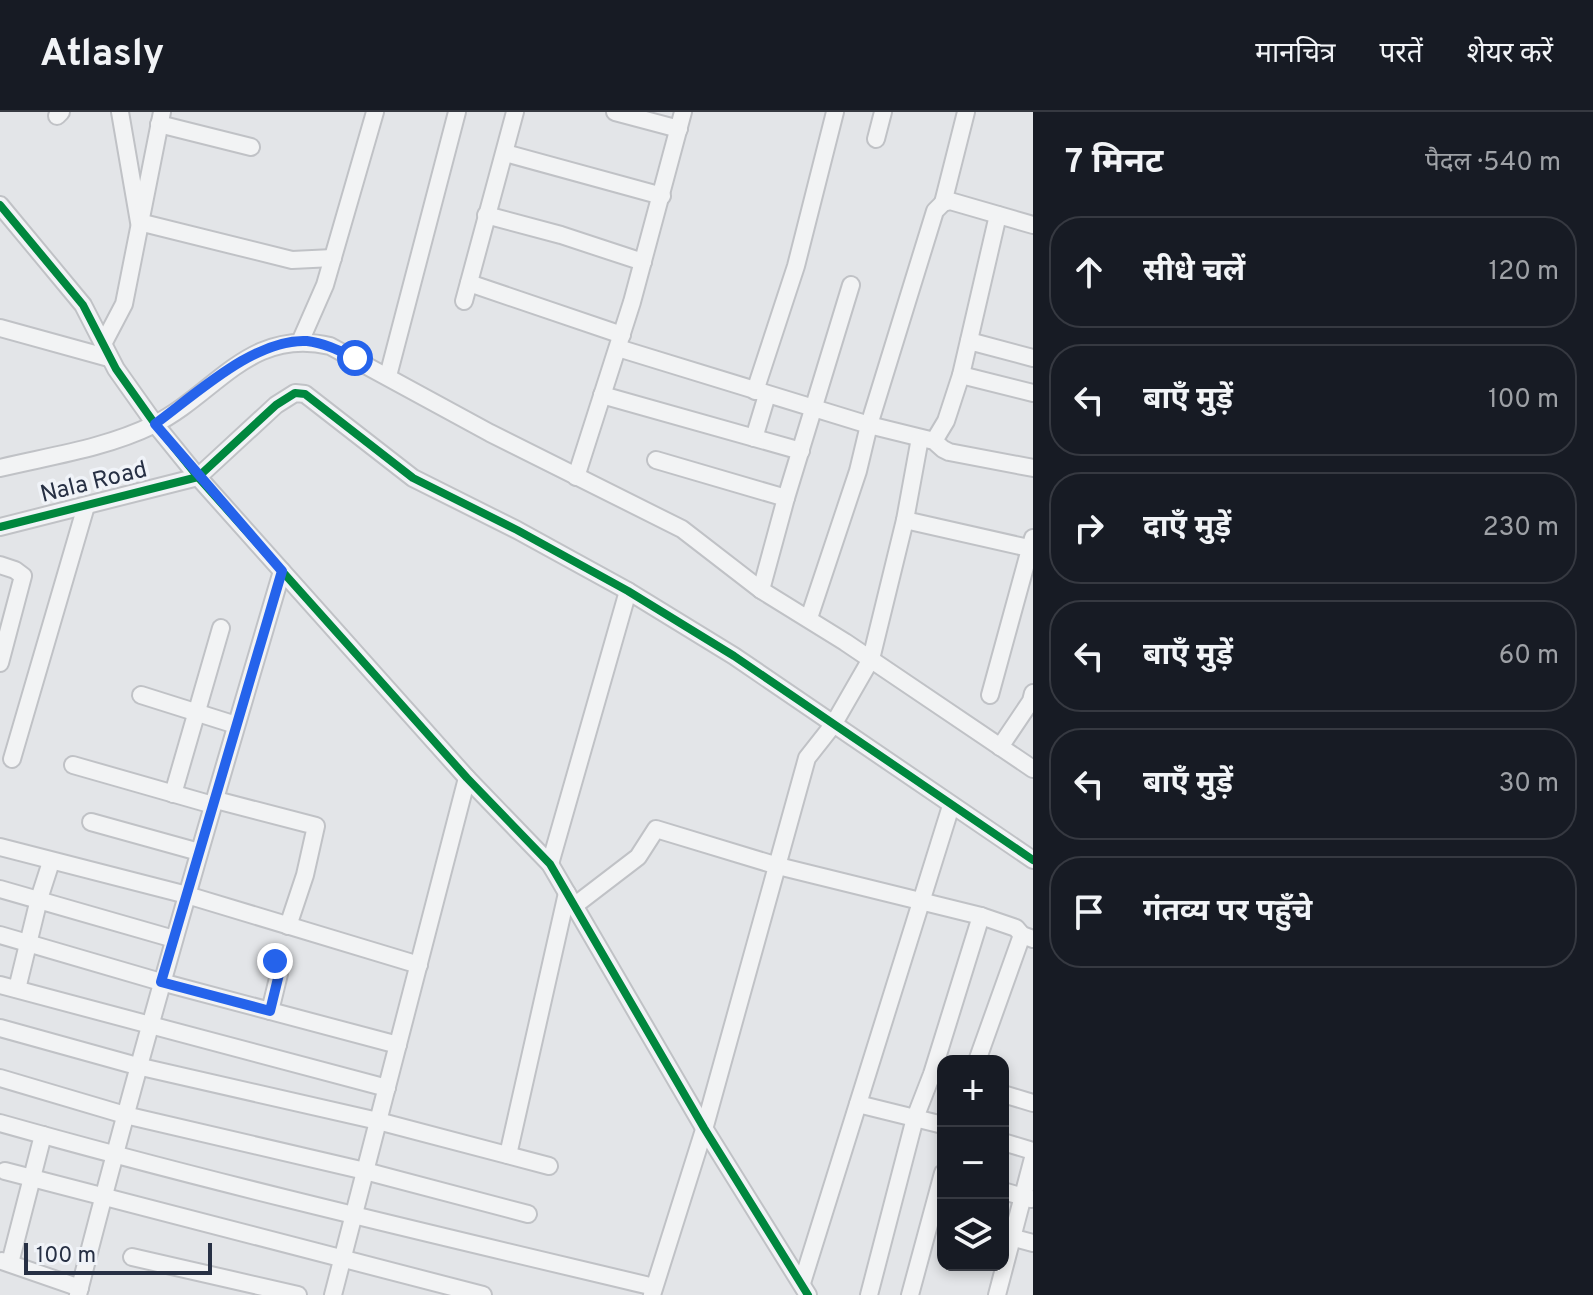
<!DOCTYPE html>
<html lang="hi">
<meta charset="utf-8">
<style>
:root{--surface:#171b24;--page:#20242c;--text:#f1f3f6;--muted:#9ea1a6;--line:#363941}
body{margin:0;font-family:Overpass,"Noto Sans Devanagari",sans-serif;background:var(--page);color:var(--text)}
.controls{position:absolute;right:24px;bottom:24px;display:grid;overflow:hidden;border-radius:16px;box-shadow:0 4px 12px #0003}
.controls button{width:72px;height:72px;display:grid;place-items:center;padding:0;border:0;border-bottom:2px solid var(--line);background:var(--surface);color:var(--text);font:40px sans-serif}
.scale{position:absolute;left:24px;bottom:20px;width:188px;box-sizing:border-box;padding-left:8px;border:4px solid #273044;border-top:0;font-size:22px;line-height:28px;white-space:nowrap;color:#273044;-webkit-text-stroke:6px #f0f3f8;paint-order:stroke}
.stop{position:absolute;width:24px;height:24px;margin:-18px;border:6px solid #2563eb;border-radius:50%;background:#fff}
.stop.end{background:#2563eb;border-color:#fff;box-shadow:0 2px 8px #0008}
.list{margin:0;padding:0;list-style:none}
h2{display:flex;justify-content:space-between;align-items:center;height:104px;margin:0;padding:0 32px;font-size:34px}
h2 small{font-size:26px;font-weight:400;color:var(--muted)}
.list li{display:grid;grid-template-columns:52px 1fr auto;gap:24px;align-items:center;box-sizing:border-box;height:112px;margin:0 16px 16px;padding:0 16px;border:2px solid var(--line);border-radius:32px}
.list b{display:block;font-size:30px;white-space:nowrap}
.list em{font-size:26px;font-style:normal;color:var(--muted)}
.icon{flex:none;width:44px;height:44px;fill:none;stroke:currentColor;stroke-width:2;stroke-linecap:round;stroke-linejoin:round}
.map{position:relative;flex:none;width:1033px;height:1183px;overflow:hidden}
header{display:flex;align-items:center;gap:48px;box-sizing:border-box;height:112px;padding:0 40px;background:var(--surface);border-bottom:2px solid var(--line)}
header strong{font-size:38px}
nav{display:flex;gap:44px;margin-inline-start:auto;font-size:28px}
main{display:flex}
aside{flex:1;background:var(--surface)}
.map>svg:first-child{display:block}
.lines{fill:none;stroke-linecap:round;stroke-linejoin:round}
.minor-casing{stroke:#c0c2c6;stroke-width:20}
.minor{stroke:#f2f3f4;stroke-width:16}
.cycleway-casing{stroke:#f0f3f8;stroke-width:13}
.cycleway{stroke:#00873e;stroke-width:8}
.route{stroke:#2563eb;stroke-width:10}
.labels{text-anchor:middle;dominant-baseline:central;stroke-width:7;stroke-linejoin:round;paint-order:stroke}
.street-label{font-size:24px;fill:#273044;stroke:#f0f3f8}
</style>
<header>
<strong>Atlasly</strong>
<nav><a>मानचित्र</a><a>परतें</a><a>शेयर करें</a></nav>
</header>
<main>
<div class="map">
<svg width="1033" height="1183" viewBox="0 0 1033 1183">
<rect width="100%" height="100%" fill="#e3e5e8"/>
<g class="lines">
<g class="minor-casing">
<g id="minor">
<polyline points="120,0 139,110 292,148 333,146"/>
<polyline points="615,0 679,17"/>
<polyline points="57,4 61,0"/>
<polyline points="159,12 251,35"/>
<polyline points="876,27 883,0"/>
<polyline points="505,41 662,84"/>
<polyline points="943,91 966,0"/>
<polyline points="0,93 83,193 116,257 155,312 198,365 467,666 550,752 704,1016 808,1183"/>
<polyline points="486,103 561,123 643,150"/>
<polyline points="469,171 622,223"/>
<polyline points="464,189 515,0"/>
<polyline points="0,216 109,246"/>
<polyline points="969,229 1033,246"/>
<polyline points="300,230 325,173 375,0"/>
<polyline points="103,232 124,192 162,0"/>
<polyline points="618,236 869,313 934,329 943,337 949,340 1033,356"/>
<polyline points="961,263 1033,281"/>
<polyline points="388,264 457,0"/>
<polyline points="755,279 796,154 835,0"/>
<polyline points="602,283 801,339"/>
<polyline points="754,326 767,283"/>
<polyline points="934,329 946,309 961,263 998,103"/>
<polyline points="656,348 786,386"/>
<path d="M0 356C50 344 106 336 153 313 216 282 249 215 330 234L490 321 682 417 761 478 845 530 1033 657"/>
<polyline points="576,365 632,190 683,0"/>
<polyline points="905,408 1033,437"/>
<polyline points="0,415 198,365 276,293 295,281 305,282 413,366 517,418 628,479 734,544 1033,748"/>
<polyline points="0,453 15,458 23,464 0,551"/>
<polyline points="761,478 786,386 851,173"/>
<polyline points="809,506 858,359 869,313 935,99 943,91 950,89 1033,113"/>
<polyline points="141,583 236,613"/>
<polyline points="990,583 1033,426"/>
<polyline points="1000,635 1031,589 1033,581"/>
<polyline points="12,647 86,394"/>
<polyline points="73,653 213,693 216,688 316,714 305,763 288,814"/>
<polyline points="173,682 221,516"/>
<polyline points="91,710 199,740"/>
<polyline points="0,735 187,783 419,853"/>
<polyline points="550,752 628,479"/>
<polyline points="0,777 174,827"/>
<polyline points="574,794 638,745 656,717 778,754 981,804 1016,816 1022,823 1033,827"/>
<polyline points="0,823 161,870 398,933"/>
<polyline points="0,873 387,976"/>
<polyline points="17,877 39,787 51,750"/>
<polyline points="270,899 279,862 275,849"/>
<polyline points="0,916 137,954 378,1009 549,1054"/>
<polyline points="977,949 1022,823"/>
<polyline points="0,966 125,1003 365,1059 528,1102"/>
<polyline points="1003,982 1033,991"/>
<polyline points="858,992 943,1013"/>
<path d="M0 1011C216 1072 436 1123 654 1175"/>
<polyline points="1003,1030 1033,1039"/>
<polyline points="508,1043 567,781"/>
<polyline points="5,1059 483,1183"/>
<polyline points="1003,1079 1031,1087"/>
<polyline points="1003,1123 1033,1131"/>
<polyline points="132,1145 298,1183"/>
<polyline points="2,1149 80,1176"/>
<polyline points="10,1151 43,1023"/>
<polyline points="802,1171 951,694"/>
<path d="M78 1183C140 940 211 699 282 459"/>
<polyline points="333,1183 467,666"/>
<polyline points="652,1183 703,1021 807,646 833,613 871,547 905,408 920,326"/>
<polyline points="869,1183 915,1006 932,962 981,804"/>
<polyline points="910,1183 943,1061"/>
<polyline points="997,1183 1033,1046"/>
</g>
</g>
<use href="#minor" class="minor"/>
<g class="cycleway-casing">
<g id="cycleway">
<polyline points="0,93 83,193 116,257 155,312 198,365 467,666 550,752 704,1016 808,1183"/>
<polyline points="0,415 198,365 276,293 295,281 305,282 413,366 517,418 628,479 734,544 1033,748"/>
</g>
</g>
<use href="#cycleway" class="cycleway"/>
</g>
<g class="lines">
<path class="route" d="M275 849 279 862 270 899 161 870 282 459 155 312C195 283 255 226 307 229 324 231 340 239 355 246"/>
</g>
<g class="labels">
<g class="street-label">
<text transform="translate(94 371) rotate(-14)">Nala Road</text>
</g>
</g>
</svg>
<div class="controls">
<button>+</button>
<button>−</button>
<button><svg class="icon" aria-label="layers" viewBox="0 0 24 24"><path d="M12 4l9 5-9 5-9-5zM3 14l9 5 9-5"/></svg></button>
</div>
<div class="scale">100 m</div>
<div class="stop" style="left:355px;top:246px"></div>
<div class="stop end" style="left:275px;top:849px"></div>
</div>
<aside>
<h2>7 मिनट<small>पैदल · 540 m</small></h2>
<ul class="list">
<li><svg class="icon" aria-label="ahead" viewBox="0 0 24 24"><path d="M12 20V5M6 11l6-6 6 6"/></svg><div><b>सीधे चलें</b></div><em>120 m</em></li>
<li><svg class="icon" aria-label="left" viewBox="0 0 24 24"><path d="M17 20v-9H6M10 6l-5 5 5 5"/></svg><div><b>बाएँ मुड़ें</b></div><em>100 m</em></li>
<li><svg class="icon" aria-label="right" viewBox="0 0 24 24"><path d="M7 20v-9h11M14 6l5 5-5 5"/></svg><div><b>दाएँ मुड़ें</b></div><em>230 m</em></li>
<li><svg class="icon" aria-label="left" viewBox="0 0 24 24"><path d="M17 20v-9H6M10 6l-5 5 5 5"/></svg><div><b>बाएँ मुड़ें</b></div><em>60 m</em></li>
<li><svg class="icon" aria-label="left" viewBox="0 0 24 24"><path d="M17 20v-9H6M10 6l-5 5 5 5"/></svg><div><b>बाएँ मुड़ें</b></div><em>30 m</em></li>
<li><svg class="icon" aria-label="arrive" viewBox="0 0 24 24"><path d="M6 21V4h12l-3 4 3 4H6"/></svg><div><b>गंतव्य पर पहुँचे</b></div></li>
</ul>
</aside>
</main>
